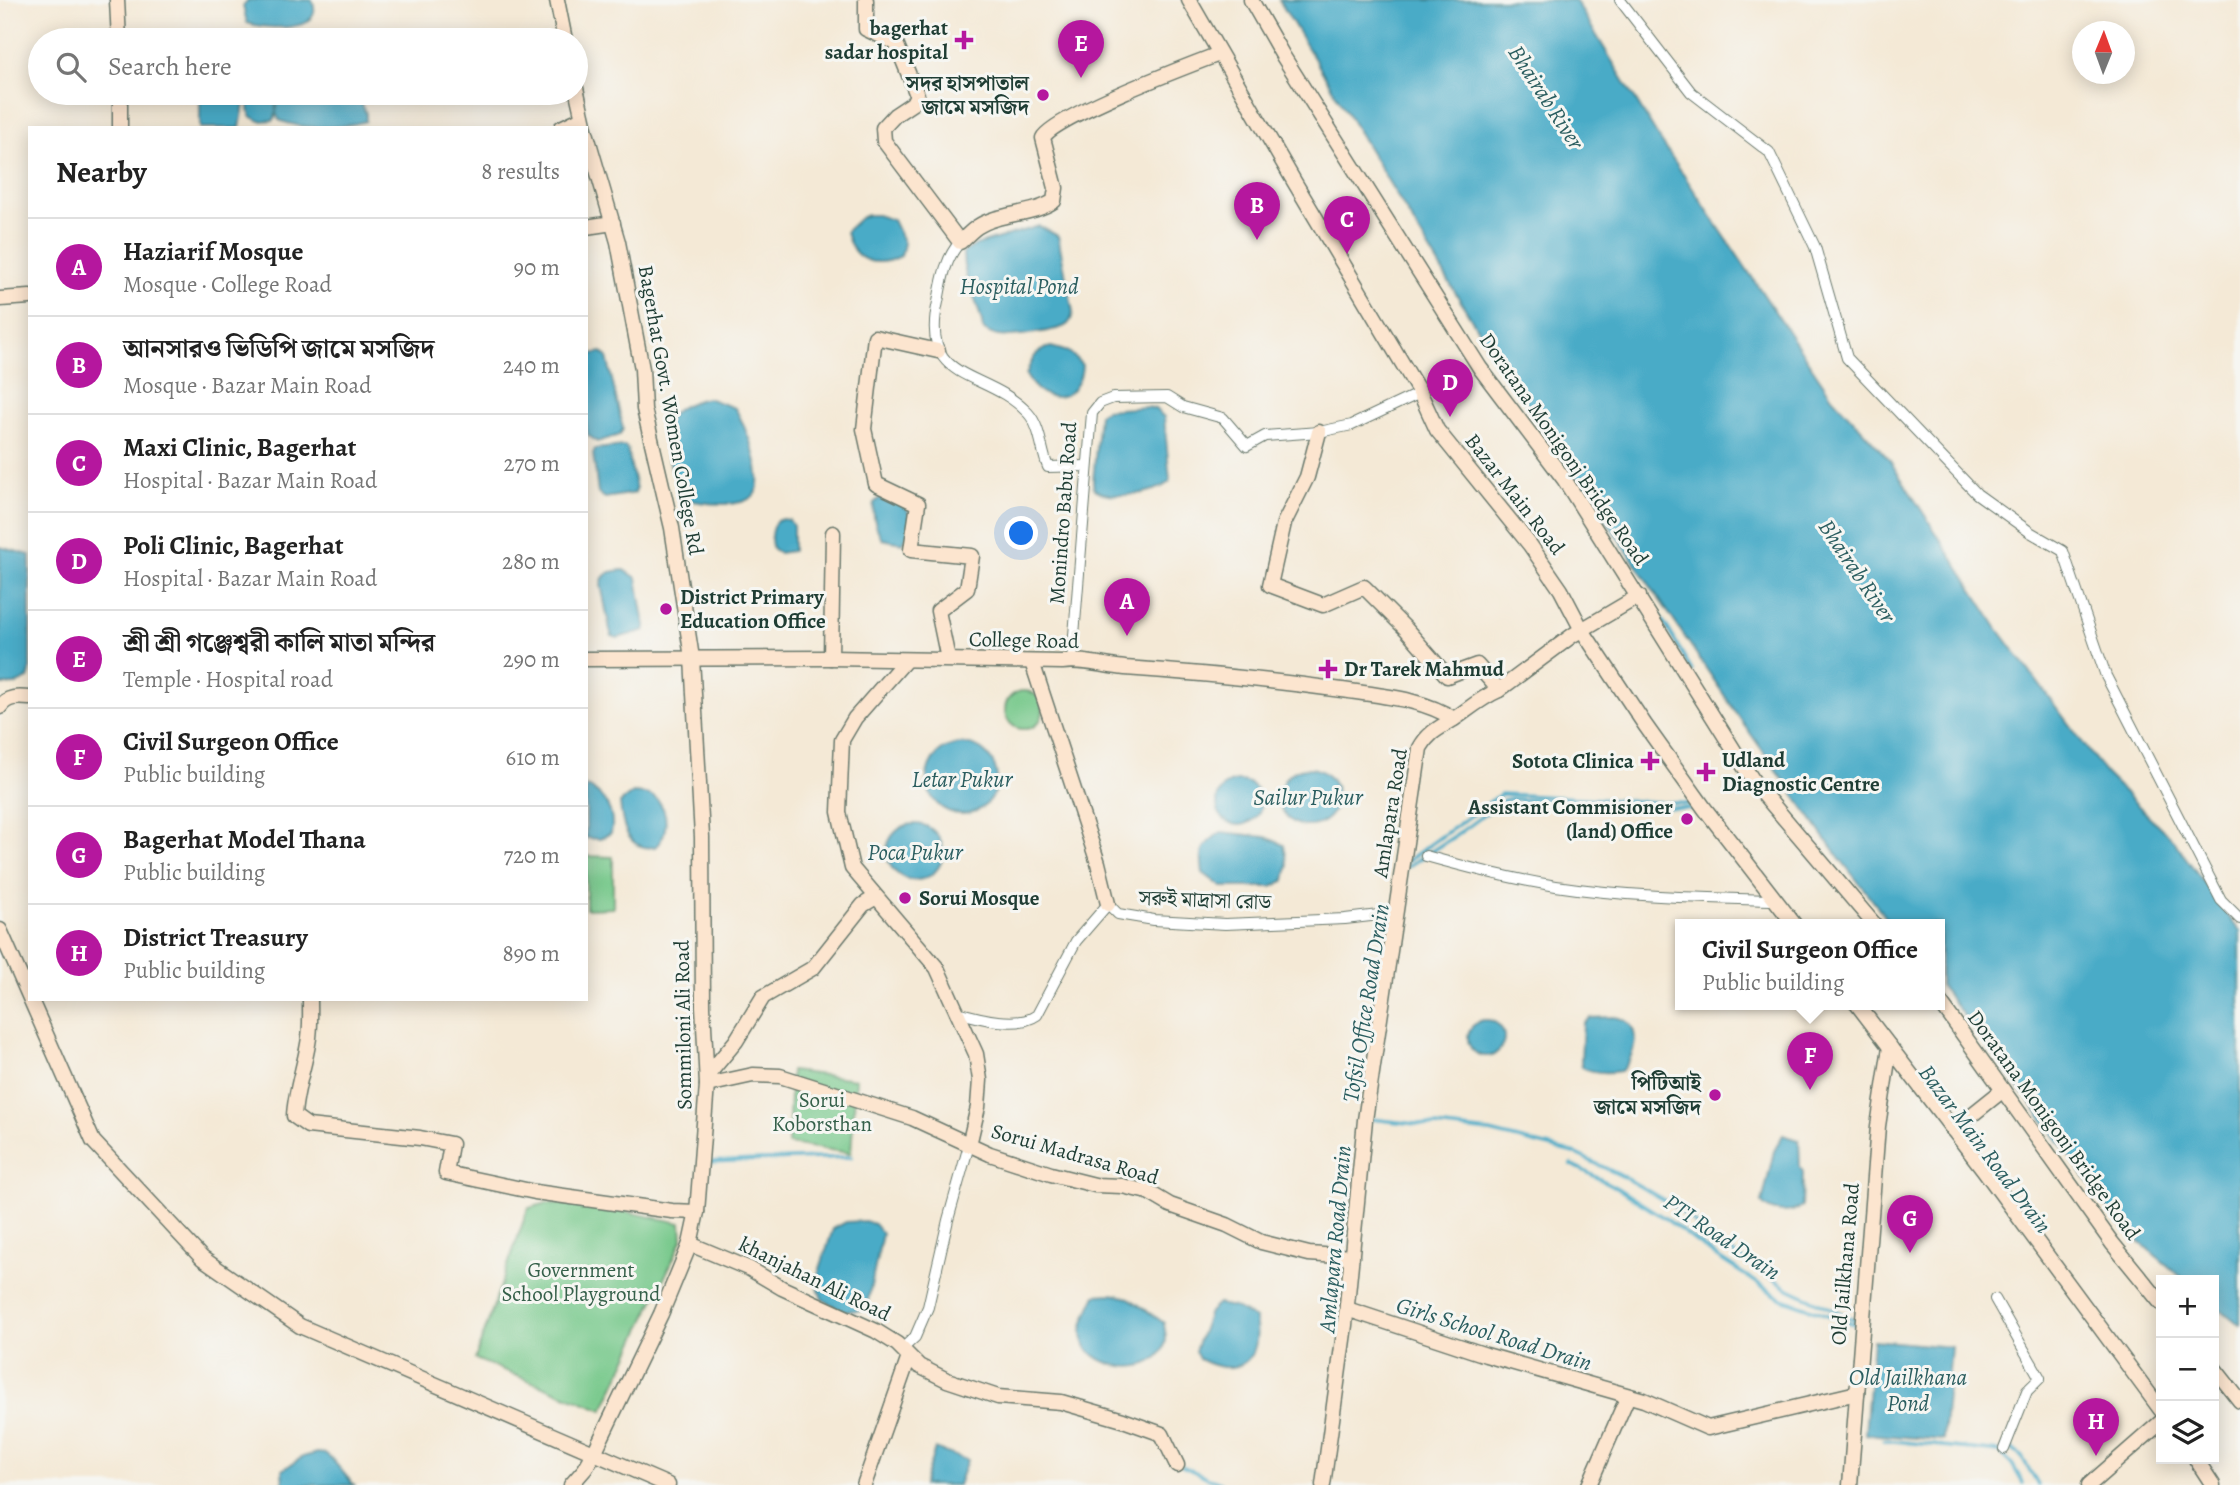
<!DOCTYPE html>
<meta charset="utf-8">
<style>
:root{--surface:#fff;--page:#f6f6f6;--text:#222;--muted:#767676;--line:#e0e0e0;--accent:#b5179e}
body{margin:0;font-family:Alegreya,"Noto Serif Bengali",serif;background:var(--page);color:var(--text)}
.controls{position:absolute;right:21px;bottom:21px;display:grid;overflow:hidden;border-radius:0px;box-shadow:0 4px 18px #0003}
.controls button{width:63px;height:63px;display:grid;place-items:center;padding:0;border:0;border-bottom:2px solid var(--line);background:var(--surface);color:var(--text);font:35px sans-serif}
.compass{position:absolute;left:2072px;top:21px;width:63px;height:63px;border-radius:50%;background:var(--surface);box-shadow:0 4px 18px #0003;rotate:1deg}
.you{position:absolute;left:1022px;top:534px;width:24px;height:24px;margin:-18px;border:5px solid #fff;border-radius:50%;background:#1a73e8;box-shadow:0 0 0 10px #1a73e833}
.badge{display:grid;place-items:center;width:46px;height:46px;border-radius:50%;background:var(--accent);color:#fff;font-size:23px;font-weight:700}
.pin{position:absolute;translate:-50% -58px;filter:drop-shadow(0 2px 4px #0008)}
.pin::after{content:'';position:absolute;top:37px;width:24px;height:21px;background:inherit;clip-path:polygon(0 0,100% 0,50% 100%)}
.popup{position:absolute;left:1675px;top:919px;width:270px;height:91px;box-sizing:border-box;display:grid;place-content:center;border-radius:0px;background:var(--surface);filter:drop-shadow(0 2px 5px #0005);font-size:23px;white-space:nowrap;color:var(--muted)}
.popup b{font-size:26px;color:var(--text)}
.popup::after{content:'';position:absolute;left:50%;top:100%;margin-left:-14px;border:14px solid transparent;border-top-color:var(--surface)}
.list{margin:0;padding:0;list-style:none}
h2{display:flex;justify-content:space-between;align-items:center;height:91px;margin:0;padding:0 28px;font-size:30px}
h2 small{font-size:23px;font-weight:400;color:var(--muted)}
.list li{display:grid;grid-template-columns:46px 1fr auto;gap:21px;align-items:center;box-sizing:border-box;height:98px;padding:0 28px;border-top:2px solid var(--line)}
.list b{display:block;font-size:26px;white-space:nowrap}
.list p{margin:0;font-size:23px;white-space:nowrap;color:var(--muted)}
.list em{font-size:23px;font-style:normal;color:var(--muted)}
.icon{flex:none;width:38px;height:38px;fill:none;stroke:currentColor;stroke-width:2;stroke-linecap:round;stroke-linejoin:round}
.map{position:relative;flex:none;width:2240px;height:1485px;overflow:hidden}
.search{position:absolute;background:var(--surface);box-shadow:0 4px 18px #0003;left:28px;top:28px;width:560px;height:77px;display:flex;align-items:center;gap:18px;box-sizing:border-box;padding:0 24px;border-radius:38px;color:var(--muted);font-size:26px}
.panel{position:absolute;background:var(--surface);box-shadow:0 4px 18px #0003;left:28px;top:126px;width:560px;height:875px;border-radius:0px}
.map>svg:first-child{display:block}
.green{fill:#76c88a;stroke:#4a825f;stroke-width:2}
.water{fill:#48abc7;stroke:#34747e;stroke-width:2}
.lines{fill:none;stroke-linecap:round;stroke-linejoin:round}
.stream{stroke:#48abc7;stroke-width:3.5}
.street-casing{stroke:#6a796d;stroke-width:12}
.secondary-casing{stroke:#6a796d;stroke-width:17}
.street{stroke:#fff;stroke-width:10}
.secondary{stroke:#fce5cf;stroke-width:14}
.poi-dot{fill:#b5179e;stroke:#f6f6f2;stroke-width:2.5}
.labels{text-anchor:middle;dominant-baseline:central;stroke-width:6;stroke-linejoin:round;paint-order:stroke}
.poi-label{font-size:21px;font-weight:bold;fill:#1f3d34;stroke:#f6f6f2;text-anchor:end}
.street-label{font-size:21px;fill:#1f3d34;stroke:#f6f6f2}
.park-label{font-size:21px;fill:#35604a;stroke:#f6f6f2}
.water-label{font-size:23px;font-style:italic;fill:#2b5e60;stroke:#f6f6f2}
</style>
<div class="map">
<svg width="2240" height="1485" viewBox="0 0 2240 1485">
<rect width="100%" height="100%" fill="#f6f6f2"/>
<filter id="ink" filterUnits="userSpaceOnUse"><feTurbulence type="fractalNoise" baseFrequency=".0143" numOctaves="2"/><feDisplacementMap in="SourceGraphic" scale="14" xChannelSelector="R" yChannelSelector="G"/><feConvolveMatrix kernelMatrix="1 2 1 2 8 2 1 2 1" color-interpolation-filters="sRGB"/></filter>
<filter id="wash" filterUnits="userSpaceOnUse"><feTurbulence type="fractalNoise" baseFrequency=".00686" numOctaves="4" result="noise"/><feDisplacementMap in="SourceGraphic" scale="28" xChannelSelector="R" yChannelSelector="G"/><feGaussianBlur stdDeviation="1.57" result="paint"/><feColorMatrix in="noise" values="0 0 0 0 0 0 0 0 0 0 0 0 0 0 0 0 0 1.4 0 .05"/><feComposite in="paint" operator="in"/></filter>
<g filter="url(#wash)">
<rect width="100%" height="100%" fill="#f4e9d6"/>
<g class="green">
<circle cx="1024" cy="710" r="19"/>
<polygon points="586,856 613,857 613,908 586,909"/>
<polygon points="791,1071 856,1079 851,1153 788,1144"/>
<polygon points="547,1203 604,1207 681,1223 682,1240 603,1410 475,1359 526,1214 529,1208"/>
</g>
<g class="water">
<path d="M248 0H312C327 34 265 29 247 23L243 6Z"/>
<polygon points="1279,0 1575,0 1657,135 1832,397 1888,458 1998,629 2106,774 2173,840 2240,932 2240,1325 2214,1304 2214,1280 2185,1280 2130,1234 2117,1221 2030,1102 1940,985 1940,924 1891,924 1835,852 1743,723 1484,340"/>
<polygon points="200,93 246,93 240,128 200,128"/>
<path d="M249 93H275L276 112 280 93H356L366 113V121C341 128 304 131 279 120L276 113 274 120 260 121 251 116 249 109Z"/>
<path d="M867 215H877L893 220 904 243 901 256C874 269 852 261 846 231L860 218Z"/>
<path d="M1039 226 1058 236 1073 312C1072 318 1070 324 1065 326 1055 331 1009 338 998 336 993 335 988 333 983 329 980 301 963 284 963 253L976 245Z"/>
<path d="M1051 347 1069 352 1082 365C1080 403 1043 408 1026 375 1031 361 1035 350 1051 347Z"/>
<polygon points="602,352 607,357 623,429 620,435 597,442 588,435 586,422 586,355"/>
<path d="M707 398 735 408C744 423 769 481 753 496 739 509 701 503 684 499 675 479 658 440 669 419 676 406 694 401 707 398Z"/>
<path d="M1148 407 1155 409 1164 417 1170 481C1157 495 1109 500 1094 489L1093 482 1099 414 1105 410Z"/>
<polygon points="624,446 627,448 636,489 635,493 605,498 598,493 593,454 595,449"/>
<path d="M881 497C909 495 918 522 903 543L882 539C876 527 872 517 874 503Z"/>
<path d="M782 519 789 520 793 526V551L779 553 773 550C770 539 770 531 776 521Z"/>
<polygon points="0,547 30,555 30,672 28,679 15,685 0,685"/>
<path d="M624 570 637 578 645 625V630L642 631 618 638 612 636 610 630 601 585C602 572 613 571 624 570Z"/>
<circle cx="962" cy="779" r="35"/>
<circle cx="1308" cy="797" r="29"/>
<circle cx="1239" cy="803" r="22"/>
<path d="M586 786C604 794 616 813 611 833L600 839 586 838Z"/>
<path d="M633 793C641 794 650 793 656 799 670 811 668 836 655 847 627 851 622 825 620 803Z"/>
<circle cx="915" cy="852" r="28"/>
<path d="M1221 832 1266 837 1284 845 1288 866 1285 880 1272 887H1222L1203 873C1199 849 1203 845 1221 832Z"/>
<path d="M1614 1017C1644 1021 1637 1054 1621 1071 1608 1073 1594 1074 1582 1067L1581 1062 1583 1024 1590 1018Z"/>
<circle cx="1486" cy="1038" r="18"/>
<path d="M1783 1135 1799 1140 1800 1167 1803 1172 1802 1207C1791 1214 1770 1214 1762 1203L1774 1151Z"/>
<polygon points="865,1221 874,1224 882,1234 867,1305 864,1310 843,1311 822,1299 816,1281 833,1229 846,1222"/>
<path d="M1112 1294 1129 1298 1164 1323C1164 1327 1166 1334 1166 1339 1161 1383 1080 1370 1082 1331 1083 1320 1091 1306 1096 1295Z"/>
<path d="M1218 1304 1234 1307 1255 1319C1263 1363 1236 1378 1199 1359L1195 1351 1209 1312Z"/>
<polygon points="1873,1340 1951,1347 1943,1440 1865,1434"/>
<polygon points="935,1449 967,1460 958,1485 923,1485"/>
<polygon points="317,1453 326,1454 330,1457 354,1485 283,1485 282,1470 303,1457"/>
</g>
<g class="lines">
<g class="stream">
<polyline points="1635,579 1670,632 1692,671"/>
<polyline points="1407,861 1501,794 1696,804"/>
<polyline points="1407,867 1458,834 1504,800 1511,799 1699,809"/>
<polyline points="1371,1119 1490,1132 1574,1153 1624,1177 1677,1208 1719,1244 1787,1288 1858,1321"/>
<polyline points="706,1162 851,1157"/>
<polyline points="1571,1164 1617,1188 1666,1219 1714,1255 1782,1299 1857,1325"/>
<polyline points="1884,1440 2000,1452 2012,1464 2023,1483"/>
<polyline points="2008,1446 2022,1457 2038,1485"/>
<polyline points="1182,1466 1224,1485"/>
</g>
</g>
</g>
<g filter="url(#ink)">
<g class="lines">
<g class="street-casing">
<g id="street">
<polyline points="1620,0 1691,92 1769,152 1815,247 1847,358 1977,494 2030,532 2063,551 2106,676 2221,900 2240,919"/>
<path d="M960 242C945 259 942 280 938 302 919 385 986 368 1028 413 1041 427 1041 451 1048 467L1087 466"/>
<polyline points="1072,660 1092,413 1100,403 1113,398 1167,397 1183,407 1223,418 1247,446 1265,436 1319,432 1352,425 1420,393"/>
<path d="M1426 856C1469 868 1512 879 1556 886 1628 897 1702 898 1775 900"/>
<path d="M957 1012C978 1018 1018 1029 1037 1015L1076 941 1108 904 1118 914 1154 920 1225 924 1345 919 1396 913"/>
<polyline points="1995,1299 2040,1378 2027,1391 2004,1449"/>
<polyline points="902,1349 915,1337 928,1307 948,1220 969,1145"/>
</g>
</g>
<g class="secondary-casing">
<g id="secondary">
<polyline points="117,0 119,40"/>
<polyline points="557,0 565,40"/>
<path d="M866 0V29L896 43 917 95 913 103 895 115 883 128 884 141 960 242C966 237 971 231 977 227 1000 212 1031 216 1054 201L1056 188 1043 138C1052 117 1190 65 1219 54"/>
<polyline points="1189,0 1295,183 1420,393 1437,430 1530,545 1561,590 1582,630 1645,725 1705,809 1794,924"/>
<polyline points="1251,0 1283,56 1480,368 1564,479 1755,784 1874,924"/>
<polyline points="576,88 585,128"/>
<polyline points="120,128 120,93"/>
<polyline points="561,128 582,118"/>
<polyline points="586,227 613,223"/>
<polyline points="0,299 30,297"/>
<polyline points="938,351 875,337 864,429 876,484 918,504 911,550 972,556 967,589 938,611 948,659"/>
<polyline points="1319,432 1307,477 1284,523 1270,585 1323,605 1364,587 1406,629 1447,676 1477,665 1499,690"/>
<polyline points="831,658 833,533"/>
<path d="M586 659 831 658 1062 662C1083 659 1104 666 1125 668 1198 673 1270 680 1342 690 1380 696 1422 698 1454 719"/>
<polyline points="905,661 855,718 842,740 839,812 852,868 937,968 976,1054 980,1080 978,1107 969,1145"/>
<polyline points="1032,662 1098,863 1108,904"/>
<path d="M0 707C7 696 18 697 30 698"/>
<polyline points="0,930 93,1141 202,1258 300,1326 668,1485"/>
<path d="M310 999C310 1014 311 1030 308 1044 304 1068 295 1092 294 1116L308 1126 420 1138 451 1144 446 1173 535 1192 672 1211 697 1212"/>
<polyline points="1940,1002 2112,1243 2161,1303"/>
<polyline points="1857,1004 1984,1170 2161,1410"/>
<polyline points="707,1076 736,1041 763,997 813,968 863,905 876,897"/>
<polyline points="707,1085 753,1075 780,1076 912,1118 990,1154 1051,1174 1095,1185 1122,1186 1148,1192 1170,1205 1227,1225 1261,1242 1309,1254 1352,1257"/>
<polyline points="1953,1130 2003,1090"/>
<polyline points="690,1244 750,1269 782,1288 876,1331 897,1344 919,1366 947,1380 998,1397 1061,1402 1123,1420 1162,1434 1177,1465"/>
<polyline points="1347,1309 1486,1355 1644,1400 1708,1428 1857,1393"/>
<polyline points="2214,1368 2240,1401"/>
<polyline points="2196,1459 2213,1485"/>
<polyline points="571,1485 585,1469 594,1453 661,1314 690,1244 697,1212 707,1085 703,1006 702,837 692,658 672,528 644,409 642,369 618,242 586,132"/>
<polyline points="864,1485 909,1357"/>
<path d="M1323 1485 1345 1325 1365 1120 1420 748C1429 731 1442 727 1457 717 1471 707 1483 697 1499 690L1573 635 1639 596"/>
<polyline points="1589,1485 1628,1396"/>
<polyline points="1850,1485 1878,1126 1890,1047"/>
<polyline points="2089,1485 2161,1422"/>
</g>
</g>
<use href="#street" class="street"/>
<use href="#secondary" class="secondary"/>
</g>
</g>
<g class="poi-dot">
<path d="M960.5 29.5h7v7h7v7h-7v7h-7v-7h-7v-7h7z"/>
<circle cx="1043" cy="95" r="7"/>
<circle cx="666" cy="609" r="7"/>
<path d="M1324.5 658.5h7v7h7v7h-7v7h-7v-7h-7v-7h7z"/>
<path d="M1646.5 750.5h7v7h7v7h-7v7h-7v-7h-7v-7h7z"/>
<path d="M1702.5 761.5h7v7h7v7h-7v7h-7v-7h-7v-7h7z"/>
<circle cx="1687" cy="819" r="7"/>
<circle cx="905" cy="898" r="7"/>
<circle cx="1715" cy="1095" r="7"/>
</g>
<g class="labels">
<g class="poi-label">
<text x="948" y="28">bagerhat<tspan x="948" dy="24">sadar hospital</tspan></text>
<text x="1029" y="83">সদর হাসপাতাল<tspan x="1029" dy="24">জামে মসজিদ</tspan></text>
<text x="680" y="597" text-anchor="start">District Primary<tspan x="680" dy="24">Education Office</tspan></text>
<text x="1344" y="669" text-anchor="start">Dr Tarek Mahmud</text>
<text x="1722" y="760" text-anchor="start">Udland<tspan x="1722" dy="24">Diagnostic Centre</tspan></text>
<text x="1634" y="761">Sotota Clinica</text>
<text x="1673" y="807">Assistant Commisioner<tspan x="1673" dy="24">(land) Office</tspan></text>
<text x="919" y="898" text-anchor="start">Sorui Mosque</text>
<text x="1701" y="1083">পিটিআই<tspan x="1701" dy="24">জামে মসজিদ</tspan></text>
</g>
<g class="street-label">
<text transform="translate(671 410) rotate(80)">Bagerhat Govt. Women College Rd</text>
<text transform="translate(1564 449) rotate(55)">Doratana Monigonj Bridge Road</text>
<text transform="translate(1515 494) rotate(52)">Bazar Main Road</text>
<text transform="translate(1063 513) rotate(-86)">Monindro Babu Road</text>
<text transform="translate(1024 640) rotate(1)">College Road</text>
<text transform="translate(1390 813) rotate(-81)">Amlapara Road</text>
<text transform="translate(1205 900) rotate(2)">সরুই মাদ্রাসা রোড</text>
<text transform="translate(683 1025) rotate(-91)">Sommiloni Ali Road</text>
<text transform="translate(2054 1125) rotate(54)">Doratana Monigonj Bridge Road</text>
<text transform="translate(1075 1154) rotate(16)">Sorui Madrasa Road</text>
<text transform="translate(1845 1264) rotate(-85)">Old Jailkhana Road</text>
<text transform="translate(815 1279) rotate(26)">khanjahan Ali Road</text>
</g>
<g class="park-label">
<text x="822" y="1100">Sorui<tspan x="822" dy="24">Koborsthan</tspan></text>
<text x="581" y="1270">Government<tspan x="581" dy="24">School Playground</tspan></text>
</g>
<g class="water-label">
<text transform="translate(1546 97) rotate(57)">Bhairab River</text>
<text x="1019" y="286">Hospital Pond</text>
<text transform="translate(1857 571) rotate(56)">Bhairab River</text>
<text x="962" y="779">Letar Pukur</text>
<text x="1308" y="797">Sailur Pukur</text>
<text x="915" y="852">Poca Pukur</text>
<text transform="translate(1366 1003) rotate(-81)">Tofsil Office Road Drain</text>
<text transform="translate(1985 1149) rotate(53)">Bazar Main Road Drain</text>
<text transform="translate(1722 1237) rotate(34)">PTI Road Drain</text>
<text transform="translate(1335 1239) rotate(-85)">Amlapara Road Drain</text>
<text transform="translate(1494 1334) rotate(17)">Girls School Road Drain</text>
<text x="1908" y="1377">Old Jailkhana<tspan x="1908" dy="26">Pond</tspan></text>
</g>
</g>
</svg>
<div class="controls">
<button>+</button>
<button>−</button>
<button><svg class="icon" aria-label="layers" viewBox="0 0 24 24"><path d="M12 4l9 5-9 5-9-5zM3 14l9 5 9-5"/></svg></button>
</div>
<svg class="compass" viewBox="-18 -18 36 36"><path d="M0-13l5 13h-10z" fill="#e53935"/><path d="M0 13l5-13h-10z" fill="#767676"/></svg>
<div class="you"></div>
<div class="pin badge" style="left:1127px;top:636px">A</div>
<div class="pin badge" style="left:1257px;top:240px">B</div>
<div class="pin badge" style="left:1347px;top:254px">C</div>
<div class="pin badge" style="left:1450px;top:417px">D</div>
<div class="pin badge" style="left:1081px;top:78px">E</div>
<div class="pin badge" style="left:1810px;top:1090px">F</div>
<div class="popup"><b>Civil Surgeon Office</b>Public building</div>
<div class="pin badge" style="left:1910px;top:1253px">G</div>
<div class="pin badge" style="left:2096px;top:1456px">H</div>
<div class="search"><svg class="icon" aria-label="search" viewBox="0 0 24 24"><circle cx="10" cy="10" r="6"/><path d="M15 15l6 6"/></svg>Search here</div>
<section class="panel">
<h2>Nearby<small>8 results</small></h2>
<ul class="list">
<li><span class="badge">A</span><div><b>Haziarif Mosque</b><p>Mosque · College Road</p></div><em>90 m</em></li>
<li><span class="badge">B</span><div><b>আনসারও ভিডিপি জামে মসজিদ</b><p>Mosque · Bazar Main Road</p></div><em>240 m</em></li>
<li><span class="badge">C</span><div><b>Maxi Clinic, Bagerhat</b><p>Hospital · Bazar Main Road</p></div><em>270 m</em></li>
<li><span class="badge">D</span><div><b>Poli Clinic, Bagerhat</b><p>Hospital · Bazar Main Road</p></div><em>280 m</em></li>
<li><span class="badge">E</span><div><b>শ্রী শ্রী গঞ্জেশ্বরী কালি মাতা মন্দির</b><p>Temple · Hospital road</p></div><em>290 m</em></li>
<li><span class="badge">F</span><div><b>Civil Surgeon Office</b><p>Public building</p></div><em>610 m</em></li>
<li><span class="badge">G</span><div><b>Bagerhat Model Thana</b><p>Public building</p></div><em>720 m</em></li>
<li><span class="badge">H</span><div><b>District Treasury</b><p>Public building</p></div><em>890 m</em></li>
</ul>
</section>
</div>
